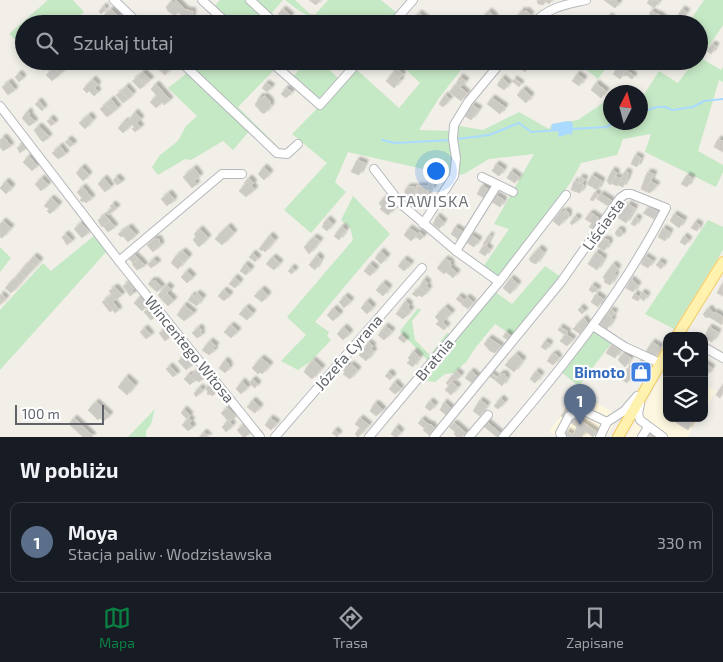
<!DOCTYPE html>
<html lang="pl">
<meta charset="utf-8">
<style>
:root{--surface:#171b24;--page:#242831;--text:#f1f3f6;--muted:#9ea1a6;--line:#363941;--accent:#0b8043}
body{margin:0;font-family:"Exo 2",sans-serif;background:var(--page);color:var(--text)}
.controls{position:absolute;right:15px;bottom:15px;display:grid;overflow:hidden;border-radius:10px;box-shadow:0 2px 8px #0003}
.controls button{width:45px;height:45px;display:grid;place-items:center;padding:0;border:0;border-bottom:1px solid var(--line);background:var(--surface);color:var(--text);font:25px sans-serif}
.compass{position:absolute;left:603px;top:85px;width:45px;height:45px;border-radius:50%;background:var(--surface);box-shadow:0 2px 8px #0003;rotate:6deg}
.scale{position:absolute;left:15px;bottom:12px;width:89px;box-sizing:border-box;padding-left:5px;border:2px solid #5f6368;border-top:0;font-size:14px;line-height:18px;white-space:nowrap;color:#5f6368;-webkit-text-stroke:4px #fff;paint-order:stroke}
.you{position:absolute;left:435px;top:170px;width:18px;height:18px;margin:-12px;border:4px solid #fff;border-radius:50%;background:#1a73e8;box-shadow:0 0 0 8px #1a73e833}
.badge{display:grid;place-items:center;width:32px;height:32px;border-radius:50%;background:var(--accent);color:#fff;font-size:16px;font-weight:700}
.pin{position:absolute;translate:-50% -41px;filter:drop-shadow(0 1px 2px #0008)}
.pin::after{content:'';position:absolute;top:26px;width:18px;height:15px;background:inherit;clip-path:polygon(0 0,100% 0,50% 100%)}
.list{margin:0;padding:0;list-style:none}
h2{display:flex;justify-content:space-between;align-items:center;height:65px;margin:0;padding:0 20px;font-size:21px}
h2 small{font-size:16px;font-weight:400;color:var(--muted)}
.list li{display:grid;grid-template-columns:32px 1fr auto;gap:15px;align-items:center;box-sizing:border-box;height:80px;margin:0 10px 10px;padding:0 10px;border:1px solid var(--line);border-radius:10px}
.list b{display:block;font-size:19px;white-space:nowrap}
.list p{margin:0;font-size:16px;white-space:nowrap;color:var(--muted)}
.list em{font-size:16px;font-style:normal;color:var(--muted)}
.icon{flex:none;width:28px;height:28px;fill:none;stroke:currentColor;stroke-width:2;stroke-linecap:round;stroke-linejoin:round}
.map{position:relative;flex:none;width:723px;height:437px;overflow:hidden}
.search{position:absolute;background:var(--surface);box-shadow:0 2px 8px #0003;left:15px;right:15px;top:15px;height:55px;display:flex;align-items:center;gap:12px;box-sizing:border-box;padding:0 18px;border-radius:28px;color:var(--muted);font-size:19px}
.sheet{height:155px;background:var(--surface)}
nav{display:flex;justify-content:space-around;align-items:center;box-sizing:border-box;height:70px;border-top:1px solid var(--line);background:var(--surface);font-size:14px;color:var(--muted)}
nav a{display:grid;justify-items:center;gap:2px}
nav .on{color:var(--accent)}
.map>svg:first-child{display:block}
.commercial{fill:#fef7e0}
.green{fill:#c5e8c5}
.water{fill:#aadaff}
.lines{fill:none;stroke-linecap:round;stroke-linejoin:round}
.stream{stroke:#aadaff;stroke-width:2}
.building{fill:#cccac5;stroke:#d6d1c6;filter:url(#shadow)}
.minor-casing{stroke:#b5b8bc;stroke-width:10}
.major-casing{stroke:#f2c960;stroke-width:12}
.minor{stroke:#fff;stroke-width:8}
.major{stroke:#fff2af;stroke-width:10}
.labels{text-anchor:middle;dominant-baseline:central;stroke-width:4.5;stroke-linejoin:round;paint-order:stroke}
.street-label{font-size:15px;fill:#5f6368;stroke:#fff}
.shop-label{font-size:15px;font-weight:bold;fill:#366cbe;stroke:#fff;text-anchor:end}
.neighbourhood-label{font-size:16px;letter-spacing:1px;fill:#70757a;stroke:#fff}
</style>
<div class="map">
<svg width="723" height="437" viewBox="0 0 723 437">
<defs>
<filter id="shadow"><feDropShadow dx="3" dy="-3" stdDeviation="1" flood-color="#0004"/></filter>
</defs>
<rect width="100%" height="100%" fill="#f1efe8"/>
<g class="commercial">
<polygon points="667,367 667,418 699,418 687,437 627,437"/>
<polygon points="704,385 716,391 704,410"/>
<polygon points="580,392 612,412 618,410 620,414 606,437 557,437 549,431"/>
</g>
<g class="green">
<polygon points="48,0 73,0 84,12 70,24 24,24 24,47 9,34"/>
<polygon points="220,0 283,0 271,14 280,24 233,24 214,7"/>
<path d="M285 0H295L313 17 328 0H381L397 13 388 24H357L346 15C313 20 312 21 285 0Z"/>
<polygon points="704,0 723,0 723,25 701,58 721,70 723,67 723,82 719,80 698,151 723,165 723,172 716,187 645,152 651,134 623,139 617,155 581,163 571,182 498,279 483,267 509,229 494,224 534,154 489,159 464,174 454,176 348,152 335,182 346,192 311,233 284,210 327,163 292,134 356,69 399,108 420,83 397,61 468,61 439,98 419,130 452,131 454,125 483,130 519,112 549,129 552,124 578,120 600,105 610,95 610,122 640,122 641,99 659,71 678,83 694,61 699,61 699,53 704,45 699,42 699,24 688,24"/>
<polygon points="549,14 564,24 536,24"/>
<polygon points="184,61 223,61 232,69 239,61 266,61 275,69 238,107 279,148 252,128 233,150 223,141 191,160 185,159 158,175 152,167 160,155 178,141 186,126 197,116 168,88 187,73 191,68"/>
<polygon points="306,61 320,61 338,78 319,101 292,78"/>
<polygon points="575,61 611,61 598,79"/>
<polygon points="353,196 390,234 366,261 315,322 329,332 327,336 331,340 311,361 298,370 281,361 306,335 287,317 353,240 350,227 341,220"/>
<polygon points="708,220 723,227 723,250 674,329 645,314"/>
<polygon points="95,235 107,251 0,370 0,310 43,263 51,271"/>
<polygon points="0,247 11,258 0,272"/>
<polygon points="545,266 561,277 515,337 495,324 476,347 466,362 454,373 445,374 435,382 427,381 423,376 494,291 512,304"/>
<polygon points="418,308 421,310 412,321 415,340 430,355 447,333 451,335 429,362 400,331"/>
<polygon points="593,332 599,332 612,342 579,386 561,372"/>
<polygon points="155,409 151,424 146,431 146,437 128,437"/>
</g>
<polygon class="water" points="568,121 572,122 573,125 572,135 568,134 559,137 558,130 551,130 552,124"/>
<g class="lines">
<g class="stream">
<path d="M640 113C651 109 661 103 672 110L693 107 704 101 723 99"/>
<polyline points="571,129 606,127 617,122"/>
<polyline points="457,139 489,135 519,123 531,132 559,130"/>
<polyline points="382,140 395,143 452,140"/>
</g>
</g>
<g class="building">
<polygon points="176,0 186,10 193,11 192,18 183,17 178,12 175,16 168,11 166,7 171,2 173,3"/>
<polygon points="309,0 320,0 316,5"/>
<polygon points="537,0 552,0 549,4 546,1 543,5 538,4"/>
<polygon points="604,0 616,0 619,3 615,8"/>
<polygon points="649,0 657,0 659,1 654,8 647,3"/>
<polygon points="104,6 106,9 101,14 99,11"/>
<polygon points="111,9 119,17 113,24 103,16"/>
<polygon points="283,9 291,16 286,22 278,14"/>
<polygon points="682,9 687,12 682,18 678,15"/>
<polygon points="522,10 524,12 526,10 531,15 524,24 521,24 515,19"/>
<polygon points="489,11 495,17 489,24 482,18"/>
<polygon points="651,11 658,15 656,18 649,14"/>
<polygon points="419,13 426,19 421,24 413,24 411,22"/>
<polygon points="658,14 666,20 663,23 656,18"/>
<polygon points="609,16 616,22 615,24 604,23"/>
<polygon points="310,18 316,24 303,24 308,19"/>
<polygon points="209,19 210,21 211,20 215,24 204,24"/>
<polygon points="712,44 716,46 711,54 707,51"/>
<polygon points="62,61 68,67 60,74 54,68"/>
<polygon points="162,61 170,69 165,75 150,62"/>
<polygon points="478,61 492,61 487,68"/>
<polygon points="519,61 533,61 525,72 516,65"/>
<polygon points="618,67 625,72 620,79 613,74"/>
<polygon points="54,68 60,74 52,81 46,75"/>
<polygon points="625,69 634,76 632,79 626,75 625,76 623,75"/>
<polygon points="398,70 403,74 399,79 394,74"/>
<polygon points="143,72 151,80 144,84 138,77"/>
<polygon points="19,73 23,78 19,82 15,77"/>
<polygon points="393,73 401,80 394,88 386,81"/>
<polygon points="577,74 584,79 579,86 572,81"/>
<polygon points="138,77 145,85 140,89 132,81"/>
<polygon points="460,77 466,81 460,88 456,84"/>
<polygon points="502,78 509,84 504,90 497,85"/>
<polygon points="93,79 98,85 95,88 98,92 94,96 89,91 87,93 83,89"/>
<polygon points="514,79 521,84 519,87 512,81"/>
<polygon points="9,82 15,90 8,95 2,87"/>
<polygon points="266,83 272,87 267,92 262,88"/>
<polygon points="596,83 606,91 601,98 591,90"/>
<polygon points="156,84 170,100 164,105 162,102 156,108 150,102 157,96 151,89"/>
<polygon points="456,84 467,93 461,101 449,92"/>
<polygon points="126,86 133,94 128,99 122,91"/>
<polygon points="286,88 292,92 286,98 281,94"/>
<polygon points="523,89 531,96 526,103 517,95"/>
<polygon points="122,91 128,99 123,103 116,95"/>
<polygon points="445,95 450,99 443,107 439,104"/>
<polygon points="260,96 262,98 264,96 266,97 270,101 271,106 265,113 262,113 255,105"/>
<polygon points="492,98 505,107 500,114 487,104"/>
<polygon points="111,99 118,108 113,112 106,104"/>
<polygon points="39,101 44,108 42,111 35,104"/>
<polygon points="106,104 113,112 107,117 100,109"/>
<polygon points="472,105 479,109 471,120 465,116"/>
<polygon points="28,111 30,113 29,115 35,122 29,126 22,118"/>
<polygon points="135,112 141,119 137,123 141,127 135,132 132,129 134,127 132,124 123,133 118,128 125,121 126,122 129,120"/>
<polygon points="89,115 93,120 85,129 79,123"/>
<polygon points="51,118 55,123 51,126 47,121"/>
<polygon points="39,126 46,133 40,139 34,130"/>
<polygon points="46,133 49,137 43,142 40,139"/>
<polygon points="4,137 11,146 3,151 0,147 0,140"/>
<polygon points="69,139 74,144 70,147 65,142"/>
<polygon points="718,139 720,140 716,148 714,147"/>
<polygon points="720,140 723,141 723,152 716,148"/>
<polygon points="22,144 26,148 20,153 17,148"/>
<polygon points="60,146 66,154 58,159 52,153"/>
<polygon points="635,155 641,158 637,167 631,164"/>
<polygon points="29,156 37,166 32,171 23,162"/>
<polygon points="357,160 365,163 359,175 351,172"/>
<polygon points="496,164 504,169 499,176 492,171"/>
<polygon points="82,167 89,175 83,181 76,173"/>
<polygon points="264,167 270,173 264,180 258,174"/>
<polygon points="194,168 200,176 194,181 197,184 192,188 183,177"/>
<polygon points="612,170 617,173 610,185 607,181"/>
<polygon points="511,171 519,177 515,183 507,178"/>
<polygon points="625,171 629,173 626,182 620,180"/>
<polygon points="648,172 654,174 652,178 646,175"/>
<polygon points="592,175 597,178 592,187 587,184"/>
<polygon points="646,175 652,178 645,191 641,189"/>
<polygon points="687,175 692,178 687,187 681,184"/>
<polygon points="117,177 122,182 117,185 113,180"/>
<polygon points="580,177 585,179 582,184 578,182"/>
<polygon points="615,177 621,178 617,186 611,183"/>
<polygon points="42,178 48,185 41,191 35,184"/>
<polygon points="104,178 111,187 105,192 98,184"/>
<polygon points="249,178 254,183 251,185 248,182 245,184 244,183"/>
<polygon points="597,178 602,181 597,190 592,187"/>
<polygon points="620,180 625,182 623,187 618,185"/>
<polygon points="6,181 12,187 6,194 0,188"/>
<polygon points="574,181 584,185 580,193 571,190"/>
<polygon points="650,181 657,185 650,193 645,191"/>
<polygon points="248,182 255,189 246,197 239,191"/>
<polygon points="429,183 433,183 433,190 428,190"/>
<polygon points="482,185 489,190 484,198 477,194"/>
<rect x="417" y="186" width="11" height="11"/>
<polygon points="83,187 92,198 86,203 84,201 82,202 80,200 82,198 77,192"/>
<polygon points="407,187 415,187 415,196 405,196 405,189 407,189"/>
<polygon points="595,192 598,194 593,201 591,200 590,200"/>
<polygon points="169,193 174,199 171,204 170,203 167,206 161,199"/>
<polygon points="601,194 612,201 608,206 597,199"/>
<polygon points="496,195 504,200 500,207 492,202"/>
<polygon points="51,198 59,205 50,214 47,211 49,209 44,206"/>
<polygon points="384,198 387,202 390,200 395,208 388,215 380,209 382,207 379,203"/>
<polygon points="408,199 412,199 413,205 409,206"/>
<polygon points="441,202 446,205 443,210 437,206"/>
<polygon points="113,204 117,208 108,215 106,213 112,208 110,206"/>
<polygon points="628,204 635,208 626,223 617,217 624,206 626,208"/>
<polygon points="649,207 658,212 654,219 643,213"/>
<polygon points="565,210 569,213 568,215 569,216 566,220 565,219 559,226 553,221 561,211 563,213"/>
<polygon points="590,213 593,214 588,221 585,219"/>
<polygon points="593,214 600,219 593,229 589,227 592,223 588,221"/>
<polygon points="674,214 684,220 679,228 670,221"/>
<polygon points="105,215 110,221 102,227 98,220"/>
<polygon points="437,216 444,222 439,229 433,224"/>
<polygon points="575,216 579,219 572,225 570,223"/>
<polygon points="635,217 639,219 635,226 631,224"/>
<polygon points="328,219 333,224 327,231 322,227 324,224 323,223"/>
<polygon points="3,221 11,228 2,238 0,237 0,224"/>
<polygon points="110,221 115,227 108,232 103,226"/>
<polygon points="695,222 700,225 697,231 691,228"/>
<polygon points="81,223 89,232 82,238 74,229"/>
<polygon points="228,226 234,233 222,245 215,239"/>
<polygon points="342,226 346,230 339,240 334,236"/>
<polygon points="129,227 136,235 128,242 123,236 121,237 118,234"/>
<polygon points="455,227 463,232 458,239 451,234"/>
<polygon points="409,228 418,234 411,241 404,235"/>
<polygon points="663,228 670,232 665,241 658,237"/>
<polygon points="200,229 208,238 199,247 193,240 196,236 194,234"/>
<circle cx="619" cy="233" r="3.5"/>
<polygon points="419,232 424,236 420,240 415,236"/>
<polygon points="66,234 72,241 67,245 62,237"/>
<polygon points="270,235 275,240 265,252 263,250 262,251 259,249"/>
<polygon points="471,235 479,240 474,247 466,242"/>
<polygon points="489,235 491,236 486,246 483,244"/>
<polygon points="684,236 689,240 685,245 680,242"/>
<polygon points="314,237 320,241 309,254 304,247"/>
<polygon points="155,238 156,240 158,238 161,245 153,252 147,245"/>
<polygon points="603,239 609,240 608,242 610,243 604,251 597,246"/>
<polygon points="484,245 490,249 485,256 479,252"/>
<polygon points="539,248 544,252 536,264 531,262 529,259"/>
<polygon points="183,251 189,257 183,263 176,256"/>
<polygon points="381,251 387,257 381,264 375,258"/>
<polygon points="596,252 604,258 597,270 588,264"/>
<polygon points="253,253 258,258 255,262 249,257"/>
<polygon points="135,255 138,259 133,263 129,259"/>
<polygon points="317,255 321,259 315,270 309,265"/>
<polygon points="34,256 40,261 35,267 29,262"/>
<polygon points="176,256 183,263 178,269 171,263"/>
<polygon points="645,256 653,261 648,268 641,264"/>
<polygon points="273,257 280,263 274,270 266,264"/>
<polygon points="139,259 145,266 137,270 132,264"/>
<polygon points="154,259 158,263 151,268 148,264"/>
<polygon points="404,259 411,264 404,271 398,266"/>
<polygon points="445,259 451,262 449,263 452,265 450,267 457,273 453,278 446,272 444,274 437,268"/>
<polygon points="659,261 664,264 661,269 656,265"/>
<polygon points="29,262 35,267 30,272 24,267"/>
<polygon points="245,264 251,269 246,275 240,271"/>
<polygon points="370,264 376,269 370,276 364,271"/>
<polygon points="613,264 618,268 614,274 616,275 610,285 604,282 605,280 603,277"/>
<polygon points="24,267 30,272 25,277 20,272"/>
<polygon points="292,267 295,270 292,274 288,271"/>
<polygon points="187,271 193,277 187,283 181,277"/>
<polygon points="20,272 25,277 20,283 15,278"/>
<polygon points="235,277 240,282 235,288 229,284"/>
<polygon points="15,278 20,283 16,288 10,283"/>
<polygon points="511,278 518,284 510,294 503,288"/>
<polygon points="424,279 428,283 426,286 429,288 426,293 419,288"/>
<polygon points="631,279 638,285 633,292 626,288"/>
<polygon points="152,280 154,282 155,280 162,287 157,292 148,284"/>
<polygon points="130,281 135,288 132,291 134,293 130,296 123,286"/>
<polygon points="10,283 16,288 11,293 5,288"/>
<polygon points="383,283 389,288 383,296 376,290"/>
<polygon points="722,284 723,285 723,296 717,293"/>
<polygon points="167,285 171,289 161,299 158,295"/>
<polygon points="592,285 598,289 596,292 594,291 593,293 589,290"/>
<polygon points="115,287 118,290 112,295 109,291"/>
<polygon points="419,288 426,293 422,297 419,295 417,297 412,294"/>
<polygon points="262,289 268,295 262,302 254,296"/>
<polygon points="118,290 122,295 115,300 111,295"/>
<polygon points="224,290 230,295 224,301 218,296"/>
<polygon points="642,292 647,295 644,301 639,297"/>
<polygon points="167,293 174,300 168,306 161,299"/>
<polygon points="197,293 203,298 200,301 194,297"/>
<polygon points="635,293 640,298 638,301 632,298"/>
<polygon points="0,294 6,298 0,305"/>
<polygon points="596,294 603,299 598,307 591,302"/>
<polygon points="111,295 115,300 113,302 119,310 115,313 105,300"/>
<polygon points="192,295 200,301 197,306 188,300"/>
<polygon points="345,296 351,301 344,308 339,302"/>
<polygon points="459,296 464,300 461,303 456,299"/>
<polygon points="140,297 148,305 142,311 134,303"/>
<polygon points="467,297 473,302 468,309 461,304"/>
<polygon points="105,300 113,310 110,312 102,302"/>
<polygon points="367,301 373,307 367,314 361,308"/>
<polygon points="405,301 410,305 408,307 411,310 407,315 400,309"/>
<polygon points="184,305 194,313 184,321 177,315"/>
<polygon points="150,307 157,316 151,320 144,312"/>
<polygon points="246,307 253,313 247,320 239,314"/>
<polygon points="445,307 452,313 444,320 443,323 447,326 444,330 436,324 439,321 435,317"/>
<polygon points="581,307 585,311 582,314 578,310"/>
<polygon points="334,308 340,314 333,321 327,315"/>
<polygon points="709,308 714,314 715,312 723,317 722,325 711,318 707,317 706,318 703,314"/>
<polygon points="400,309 407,315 403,319 396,314"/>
<polygon points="610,310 615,312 612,317 608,314"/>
<polygon points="606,314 613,319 607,329 600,324"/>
<polygon points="584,318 588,324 582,331 576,326"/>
<polygon points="231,325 238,331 231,338 224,332"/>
<polygon points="385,326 392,331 388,336 382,330"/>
<polygon points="576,326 582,331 580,334 573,329"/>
<polygon points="199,327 202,331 200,332 202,335 197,338 192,333"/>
<polygon points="344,327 350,333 343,340 337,334"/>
<polygon points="560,327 568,332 565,335 558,330"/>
<polygon points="709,327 718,332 712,342 704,338"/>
<polygon points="145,328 151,335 146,339 140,332"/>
<polygon points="167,328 172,335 165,341 159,333"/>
<polygon points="382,330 388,336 384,340 378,335"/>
<polygon points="506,332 511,336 508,340 503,337"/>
<polygon points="566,334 573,339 567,346 560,341"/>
<polygon points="401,335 406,340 404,343 398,338"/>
<polygon points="489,338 501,346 495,353 490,351 484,344"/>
<polygon points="210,341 216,346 213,349 215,350 209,355 202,350"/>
<polygon points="545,341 550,344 546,350 541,347"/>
<polygon points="368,342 373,346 371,349 374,351 370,356 363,351"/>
<polygon points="652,342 660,347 654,358 645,353"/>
<polygon points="611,345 620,350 615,358 606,353"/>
<polygon points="363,351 370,356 366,361 359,355"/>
<polygon points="414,351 420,357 413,367 407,363 410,360 408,358"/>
<polygon points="555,353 559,358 553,365 547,361 552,354 554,355"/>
<polygon points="623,353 631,358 625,367 618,360"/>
<polygon points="516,354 523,360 514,372 505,365"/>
<polygon points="184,356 186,358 187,357 193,364 186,370 178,361"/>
<polygon points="261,358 270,365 262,374 260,372 258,374 252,368"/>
<polygon points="225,360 229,364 228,366 230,367 225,373 219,368"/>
<polygon points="313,360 322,368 316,375 307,367"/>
<polygon points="639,362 648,368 643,376 630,368 633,365 636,367"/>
<polygon points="704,363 712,368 707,375 704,373"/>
<polygon points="351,364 358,370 350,379 343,374 345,372 343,370 347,365 349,367"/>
<polygon points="170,366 177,374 173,377 166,369"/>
<polygon points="307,367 316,375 312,379 304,372"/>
<polygon points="198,368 205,377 199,382 196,380 195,381 190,376"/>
<polygon points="628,368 634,373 627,383 621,379"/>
<polygon points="456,371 461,375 458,379 453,375"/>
<polygon points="471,371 478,377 472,383 465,378"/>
<polygon points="536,371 541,375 535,383 530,379"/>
<polygon points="389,372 393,376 390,380 385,376"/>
<polygon points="491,373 497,378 495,380 489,376"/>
<polygon points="501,373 502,375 504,373 507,378 502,386 495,380"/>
<polygon points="189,374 194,381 190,385 184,379"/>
<polygon points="453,375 457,379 455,381 453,379 448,385 446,383"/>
<polygon points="126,377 135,385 127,395 118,387"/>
<polygon points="253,379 258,384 255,388 249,383"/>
<polygon points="242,381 248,387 241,394 236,389"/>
<polygon points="395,382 401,389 395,394 389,389"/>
<polygon points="452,382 458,387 451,395 445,390"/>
<polygon points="212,383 218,391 212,396 210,394 208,395 207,393 208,392 205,388"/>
<polygon points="200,387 203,390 196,397 194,393"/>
<polygon points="721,387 723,389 723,392 720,398 716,395"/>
<polygon points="501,398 505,402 498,409 494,406"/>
<polygon points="253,400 260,407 255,413 247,407"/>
<polygon points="480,400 487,405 480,416 473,411"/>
<polygon points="430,401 435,405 430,411 425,407"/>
<polygon points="96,402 110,415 104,421 100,418 98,420 88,410"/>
<polygon points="444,402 451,408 446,415 440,410"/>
<polygon points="374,404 377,404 383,410 376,416 370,411"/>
<polygon points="566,408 573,411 567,421 561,416"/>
<polygon points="184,409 190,415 187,419 181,413"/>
<polygon points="226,409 229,409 236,416 229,422 221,413"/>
<polygon points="574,416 597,432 593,437 585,431 582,437 564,437 567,431 573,435 577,427 570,422"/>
<polygon points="74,418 93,436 92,437 83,437 69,424"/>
<polygon points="189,418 192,421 189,423 193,427 188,431 182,425"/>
<polygon points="270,418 277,423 271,430 265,425"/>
<polygon points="360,418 369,425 358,437 355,434 360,428 355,424"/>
<polygon points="669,418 695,418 688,430"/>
<polygon points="422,419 428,424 424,428 418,423"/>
<polygon points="227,422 228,423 229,422 233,425 226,432 222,427"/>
<polygon points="487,422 500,433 497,437 483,426"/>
<polygon points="428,423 430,425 431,424 434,428 429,435 423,430"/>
<polygon points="454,423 458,426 454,431 449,427"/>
<polygon points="243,425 250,433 245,437 243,437 237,430"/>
<polygon points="458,426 466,433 462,437 457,437 454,434 455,433 454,431"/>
<polygon points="396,427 401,432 397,437 395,437 391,434"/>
<polygon points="335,430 339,434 337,437 332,433"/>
<polygon points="204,432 209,437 199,437"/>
<polygon points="649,432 657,437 646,437"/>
</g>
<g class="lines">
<g class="minor-casing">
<g id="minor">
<polyline points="114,0 139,24"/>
<polyline points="202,0 228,24"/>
<polyline points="250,0 276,24"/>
<polyline points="392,24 413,0"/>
<path d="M533 24C548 7 565 5 586 0"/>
<polyline points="180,61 277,153 287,154 298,144"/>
<polyline points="270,61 320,105 359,61"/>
<polyline points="0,106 119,261 260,437"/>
<polyline points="374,169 401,204 456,251 499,282"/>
<polyline points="482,177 513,192"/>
<polyline points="423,224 454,176 456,158 453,139 454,125 468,102 502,61"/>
<polyline points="456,251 497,185"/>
<polyline points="119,261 222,174 242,174"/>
<polyline points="593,326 625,347 660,363"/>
<polyline points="704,347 723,358"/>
<polyline points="640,404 638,414 640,420 663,437"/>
<polyline points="275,437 422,268"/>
<polyline points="369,437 499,282 566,195"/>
<path d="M434 437 561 282 620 198 626 194H631L666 208C623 292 564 366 503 437"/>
<polyline points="469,437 488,415"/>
<polyline points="562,437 560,433 569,416 582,410 607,422"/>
<polyline points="600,437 607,422 624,411 637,396"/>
<polyline points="642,437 648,427"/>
</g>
</g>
<g class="major-casing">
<g id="major">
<polyline points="677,336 723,262"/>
<polyline points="618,437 667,352"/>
</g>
</g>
<use href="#minor" class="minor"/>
<use href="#major" class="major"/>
</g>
<defs>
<g id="shop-square" transform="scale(1.125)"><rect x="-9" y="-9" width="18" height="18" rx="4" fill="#3f7fe0" stroke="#fff"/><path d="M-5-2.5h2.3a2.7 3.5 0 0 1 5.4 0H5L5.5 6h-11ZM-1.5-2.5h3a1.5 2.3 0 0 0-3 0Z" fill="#fff"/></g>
</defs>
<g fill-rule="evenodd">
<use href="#shop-square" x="641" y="372"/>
</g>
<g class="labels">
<g class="street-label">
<text transform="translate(603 224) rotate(-54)">Liściasta</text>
<text transform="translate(190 349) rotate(51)">Wincentego Witosa</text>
<text transform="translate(348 352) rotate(-49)">Józefa Cyrana</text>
<text transform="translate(434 359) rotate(-50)">Bratnia</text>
</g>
<g class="shop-label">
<text x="625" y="372">Bimoto</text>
</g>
<g class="neighbourhood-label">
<text x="428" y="200">STAWISKA</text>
</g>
</g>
</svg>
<div class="controls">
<button><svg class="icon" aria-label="locate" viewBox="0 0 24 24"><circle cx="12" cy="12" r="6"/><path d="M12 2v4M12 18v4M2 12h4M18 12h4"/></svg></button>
<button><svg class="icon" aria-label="layers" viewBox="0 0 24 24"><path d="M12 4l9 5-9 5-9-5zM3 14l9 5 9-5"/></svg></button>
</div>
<svg class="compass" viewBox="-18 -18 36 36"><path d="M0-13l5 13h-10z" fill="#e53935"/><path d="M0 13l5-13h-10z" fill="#9ea1a6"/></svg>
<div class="scale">100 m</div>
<div class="you"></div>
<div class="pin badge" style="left:580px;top:425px;background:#5c6f8a">1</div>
<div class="search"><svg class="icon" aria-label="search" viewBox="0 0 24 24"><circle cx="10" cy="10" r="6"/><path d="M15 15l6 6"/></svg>Szukaj tutaj</div>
</div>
<section class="sheet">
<h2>W pobliżu<small></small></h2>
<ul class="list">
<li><span class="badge" style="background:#5c6f8a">1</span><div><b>Moya</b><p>Stacja paliw · Wodzisławska</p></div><em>330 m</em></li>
</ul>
</section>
<nav>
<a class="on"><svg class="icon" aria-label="map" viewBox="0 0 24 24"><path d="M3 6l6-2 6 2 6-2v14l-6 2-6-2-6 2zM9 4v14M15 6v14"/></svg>Mapa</a>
<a><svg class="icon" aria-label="directions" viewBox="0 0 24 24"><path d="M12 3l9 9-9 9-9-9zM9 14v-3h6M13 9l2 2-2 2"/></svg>Trasa</a>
<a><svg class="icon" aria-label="saved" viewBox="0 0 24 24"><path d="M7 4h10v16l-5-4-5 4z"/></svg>Zapisane</a>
</nav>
